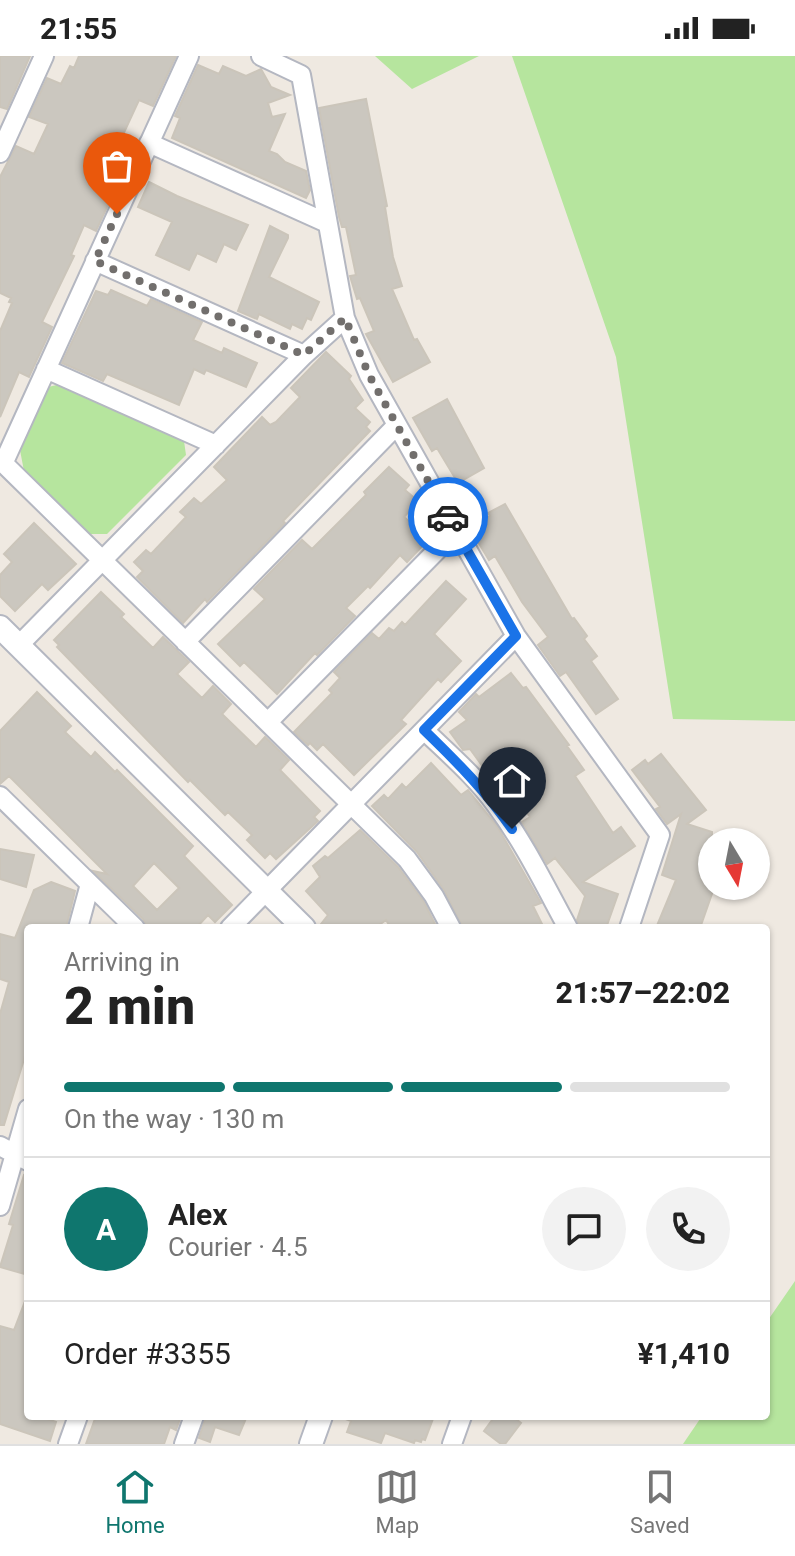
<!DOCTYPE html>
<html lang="en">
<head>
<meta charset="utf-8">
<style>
  :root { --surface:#fff; --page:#f2f2f2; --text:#222; --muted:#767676; --line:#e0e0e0; --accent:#0f766e }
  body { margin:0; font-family:Roboto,sans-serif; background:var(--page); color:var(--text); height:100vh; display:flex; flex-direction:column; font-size:30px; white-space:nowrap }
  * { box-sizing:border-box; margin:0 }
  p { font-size:26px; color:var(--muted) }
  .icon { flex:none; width:44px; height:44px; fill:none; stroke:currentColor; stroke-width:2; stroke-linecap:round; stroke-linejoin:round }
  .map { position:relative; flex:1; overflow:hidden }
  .panel { position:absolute; left:24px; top:868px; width:746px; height:496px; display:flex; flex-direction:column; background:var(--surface); border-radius:8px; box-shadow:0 2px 6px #0004 }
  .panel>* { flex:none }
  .needle { width:52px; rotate:170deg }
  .buttons { position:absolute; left:698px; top:772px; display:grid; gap:16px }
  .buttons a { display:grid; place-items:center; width:72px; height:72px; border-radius:50%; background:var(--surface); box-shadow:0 2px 6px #0004; font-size:40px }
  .pin { position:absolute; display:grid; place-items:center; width:68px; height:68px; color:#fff; margin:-82px -34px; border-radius:50% 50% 50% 0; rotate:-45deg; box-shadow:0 0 8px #0007 }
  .pin .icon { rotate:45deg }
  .courier { position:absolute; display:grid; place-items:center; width:80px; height:80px; margin:-40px; border:6px solid #1a73e8; border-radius:50%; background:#fff; color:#222; box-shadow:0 2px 10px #0007 }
  .summary em { font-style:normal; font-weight:800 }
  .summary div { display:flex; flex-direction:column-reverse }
  .summary { display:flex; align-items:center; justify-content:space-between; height:136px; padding:0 40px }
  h1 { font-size:52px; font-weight:800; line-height:60px }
  .bar { display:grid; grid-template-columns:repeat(4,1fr); gap:12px 8px; align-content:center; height:96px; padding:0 40px }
  .bar i { height:10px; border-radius:6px; background:var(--line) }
  .bar .on { background:var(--accent) }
  .bar p { grid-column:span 4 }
  .line { display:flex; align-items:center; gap:20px; padding:0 40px; border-top:2px solid var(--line) }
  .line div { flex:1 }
  .round { display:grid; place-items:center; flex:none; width:84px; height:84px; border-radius:42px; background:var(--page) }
  .status { display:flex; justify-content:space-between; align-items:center; height:56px; padding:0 40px; background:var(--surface); direction:ltr }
  .status svg { height:22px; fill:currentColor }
  .tab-bar { display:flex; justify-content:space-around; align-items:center; height:112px; border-top:2px solid var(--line); background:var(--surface); font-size:22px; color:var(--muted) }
  .tab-bar a { display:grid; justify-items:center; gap:4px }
  .tab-bar .on { color:var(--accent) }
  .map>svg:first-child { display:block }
</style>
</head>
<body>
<div class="status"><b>21:55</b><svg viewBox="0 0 49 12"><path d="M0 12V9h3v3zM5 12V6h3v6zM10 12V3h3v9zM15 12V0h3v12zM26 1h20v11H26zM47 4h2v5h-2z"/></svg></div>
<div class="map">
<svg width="795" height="1388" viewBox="0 0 795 1388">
  <rect width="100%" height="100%" fill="#efe9e1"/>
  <path fill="#b6e59e" d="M375 0H479L412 33Z
    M512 0H795V665L673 663 616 301Z
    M61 328 184 385 186 399 107 478H90L24 415 19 389 44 332Z
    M795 1225V1388H683L702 1360H766V1267Z"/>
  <path fill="#cbc7bf" stroke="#cbc5ba" stroke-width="2" fill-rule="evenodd" d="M0 0H30L7 53 0 51Z
    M79 0H176L153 50 139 44 121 83 130 87 106 138 112 140 96 175 84 169 71 199 74 200 42 266 52 271 29 321 19 316 0 361V275L12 247 9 246 11 242 0 237V121L16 90 34 98 48 68 29 61 47 22 61 28 70 10 74 12Z
    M198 9 219 18 223 10 246 20 261 13 271 31 290 39 268 47 272 61 285 58 269 95 277 98 285 106 306 115 310 134 306 142 172 82 180 62 175 60Z
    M366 43 387 150 385 151 393 201 402 230 392 233 414 284 417 283 430 306 393 326 366 278 374 275 360 242 357 243 350 220 356 219 346 171H342L339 161 319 52Z
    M149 126 177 140 248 169 236 194 224 188 216 206 197 197 189 214 156 199 172 166 138 151Z
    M270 170 288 179V182L269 221 319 246 311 264 307 262 302 273 292 268 290 273 259 258 257 263 238 255Z
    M111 234 147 250 151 243 202 266 193 284 222 297 224 292 257 307 246 331 206 314 204 318 194 313 179 349 107 318 103 325 62 307 96 235 108 239Z
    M326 296 351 320 349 323 363 344 355 352 370 366 366 371 370 375 283 465 285 467 207 546 205 543 183 567 137 521 143 515 134 506 146 494 151 498 186 461 180 456 194 442 201 448 227 424 214 411 262 361 270 369 276 366 300 341 291 332Z
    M447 343 484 412 458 427 437 392 432 395 413 362Z
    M389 411 409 429 405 434 418 445 404 461 429 483 407 506 400 499 370 532 368 530 346 552 355 560 317 599 315 597 277 638 244 606 240 610 218 588 265 543 254 533 302 484 312 493 366 439 364 436Z
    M505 448 572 563 574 562 587 580 584 583 597 600 591 605 618 643 596 658 566 616 560 620 538 589 548 581 522 546 495 500 489 504 472 476 483 470 481 466 490 460 488 457Z
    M34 467 76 508 48 534 42 528 15 555 0 540V519L12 506 4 498Z
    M446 525 466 543 434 578 461 605 441 626 438 623 401 664 406 668 354 719 323 688 317 694 310 687 308 689 294 676 332 637 329 634 340 622 334 616 372 577 379 583 389 572 394 575 402 566 405 569Z
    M101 536 124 558 121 561 153 592 163 581 189 606 177 618 202 642 213 630 231 648 222 658 256 691 265 681 289 704 280 714 320 755 314 761 318 765 276 803 270 797 265 802 247 784 252 779 228 756 225 759 190 724 188 726 57 591 59 589 54 584Z
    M511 617 523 632 526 631 569 689 567 690 584 714 575 720 613 777 621 771 635 790 583 826 618 838 606 872H580L577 864 585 840 555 802 547 808 522 766 530 761 509 732 502 737 470 693 463 694 450 676 467 664 459 656 476 638 479 641Z
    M37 636 71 670 65 676 91 701 95 696 115 716 117 714 193 790 184 800 232 849 215 866 208 859 196 872H147L143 863 93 815 107 818 9 720 0 728V675ZM154 807 179 832 157 854 133 830Z
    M661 698 706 754 687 768 712 776V831L714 832 700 872H656L676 824 662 819 681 758 667 768 656 753 660 751 632 714 645 704 648 708Z
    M431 707 461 739 468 734 497 770 541 847 533 850 544 872H463L444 834 417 796 372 750 384 739 388 743 402 728 406 732Z
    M360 774 398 811 424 846 437 872H391L386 864 375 872H318L328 859 306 835 320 821 313 810 325 800 328 802Z
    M0 793 34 799 26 831 0 823Z
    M51 826 75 835 66 872H28V990L4 1069H0V958L9 926 0 923V878L15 882 34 834Z
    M24 1119 28 1120V1219L0 1211 13 1169 9 1168Z
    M27 1240 28 1360H49L47 1363 56 1366 50 1385 0 1368V1270L14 1274Z
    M96 1360H181L176 1374 170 1371 164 1388H86Z
    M206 1360H247L239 1379 215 1371 210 1386 199 1382Z
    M343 1360H434L425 1384 422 1383 421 1386 415 1384 414 1387 385 1377 381 1387 347 1376 351 1365 343 1362Z
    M495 1360H512L521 1367 505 1388H501L484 1375Z"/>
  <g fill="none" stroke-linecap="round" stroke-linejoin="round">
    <defs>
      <path id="minor" d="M261 0 301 19 345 262 369 319 516 580 660 779 629 872
        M149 87 327 167
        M0 97 44 0
        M95 205 304 299
        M46 313 216 389
        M0 404 407 803 434 840 451 872
        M3 408 189 0
        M185 586 397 369
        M19 589 304 299 345 262
        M268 666 456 475
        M424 674C449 698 476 721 496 749 525 788 545 830 568 872
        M0 740 135 872
        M78 872 90 828
        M230 872 516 580
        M0 1090 28 1105
        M0 1150 28 1053
        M68 1388 78 1360
        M184 1388 194 1360
        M452 1388 462 1360"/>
      <path id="tertiary" d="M0 571 304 872
        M311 1388 321 1360"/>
    </defs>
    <use href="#minor" stroke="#b4b7c1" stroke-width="22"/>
    <use href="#tertiary" stroke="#b4b7c1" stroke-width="26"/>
    <use href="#minor" stroke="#fff" stroke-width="18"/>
    <use href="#tertiary" stroke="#fff" stroke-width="22"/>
  </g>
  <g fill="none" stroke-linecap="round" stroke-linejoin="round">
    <path stroke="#726f6d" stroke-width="8" stroke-dasharray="0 14.4" d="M117 158 95 205 304 299 345 262 369 319 448 461"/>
    <path stroke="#1a73e8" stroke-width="10" d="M448 461 516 580 424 674C456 705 487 736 512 773"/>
  </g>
</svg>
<div class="buttons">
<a><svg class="needle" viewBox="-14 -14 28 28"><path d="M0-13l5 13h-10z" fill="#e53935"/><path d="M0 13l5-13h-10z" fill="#767676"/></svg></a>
</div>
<div class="pin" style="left:117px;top:158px;background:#ea580c"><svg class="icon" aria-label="bag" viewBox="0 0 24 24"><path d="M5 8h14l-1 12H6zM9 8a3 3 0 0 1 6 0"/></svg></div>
<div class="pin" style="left:512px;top:773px;background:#1f2937"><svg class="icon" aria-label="home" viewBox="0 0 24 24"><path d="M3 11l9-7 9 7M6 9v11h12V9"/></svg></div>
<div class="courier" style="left:448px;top:461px"><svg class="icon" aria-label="car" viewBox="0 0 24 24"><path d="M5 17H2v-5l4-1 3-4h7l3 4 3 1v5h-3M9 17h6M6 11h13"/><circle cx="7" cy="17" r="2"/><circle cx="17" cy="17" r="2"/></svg></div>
<section class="panel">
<div class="summary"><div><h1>2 min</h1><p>Arriving in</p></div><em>21:57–22:02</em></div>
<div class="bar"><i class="on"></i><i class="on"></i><i class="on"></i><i></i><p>On the way · 130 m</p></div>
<div class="line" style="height:144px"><b class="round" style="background:var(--accent);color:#fff">A</b><div><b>Alex</b><p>Courier · 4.5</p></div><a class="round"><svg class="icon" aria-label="chat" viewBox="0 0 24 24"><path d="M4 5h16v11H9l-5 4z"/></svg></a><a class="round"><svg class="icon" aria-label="phone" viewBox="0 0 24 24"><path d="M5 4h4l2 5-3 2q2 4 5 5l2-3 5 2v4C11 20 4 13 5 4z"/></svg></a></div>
<div class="line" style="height:104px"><div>Order #3355</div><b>¥1,410</b></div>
</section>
</div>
<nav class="tab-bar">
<a class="on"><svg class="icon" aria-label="home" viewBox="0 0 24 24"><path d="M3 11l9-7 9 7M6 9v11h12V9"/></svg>Home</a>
<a><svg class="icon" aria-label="map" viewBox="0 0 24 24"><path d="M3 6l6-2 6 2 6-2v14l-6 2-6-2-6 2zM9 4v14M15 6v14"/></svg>Map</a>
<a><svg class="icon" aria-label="saved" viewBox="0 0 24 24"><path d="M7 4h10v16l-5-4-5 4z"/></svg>Saved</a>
</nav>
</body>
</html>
